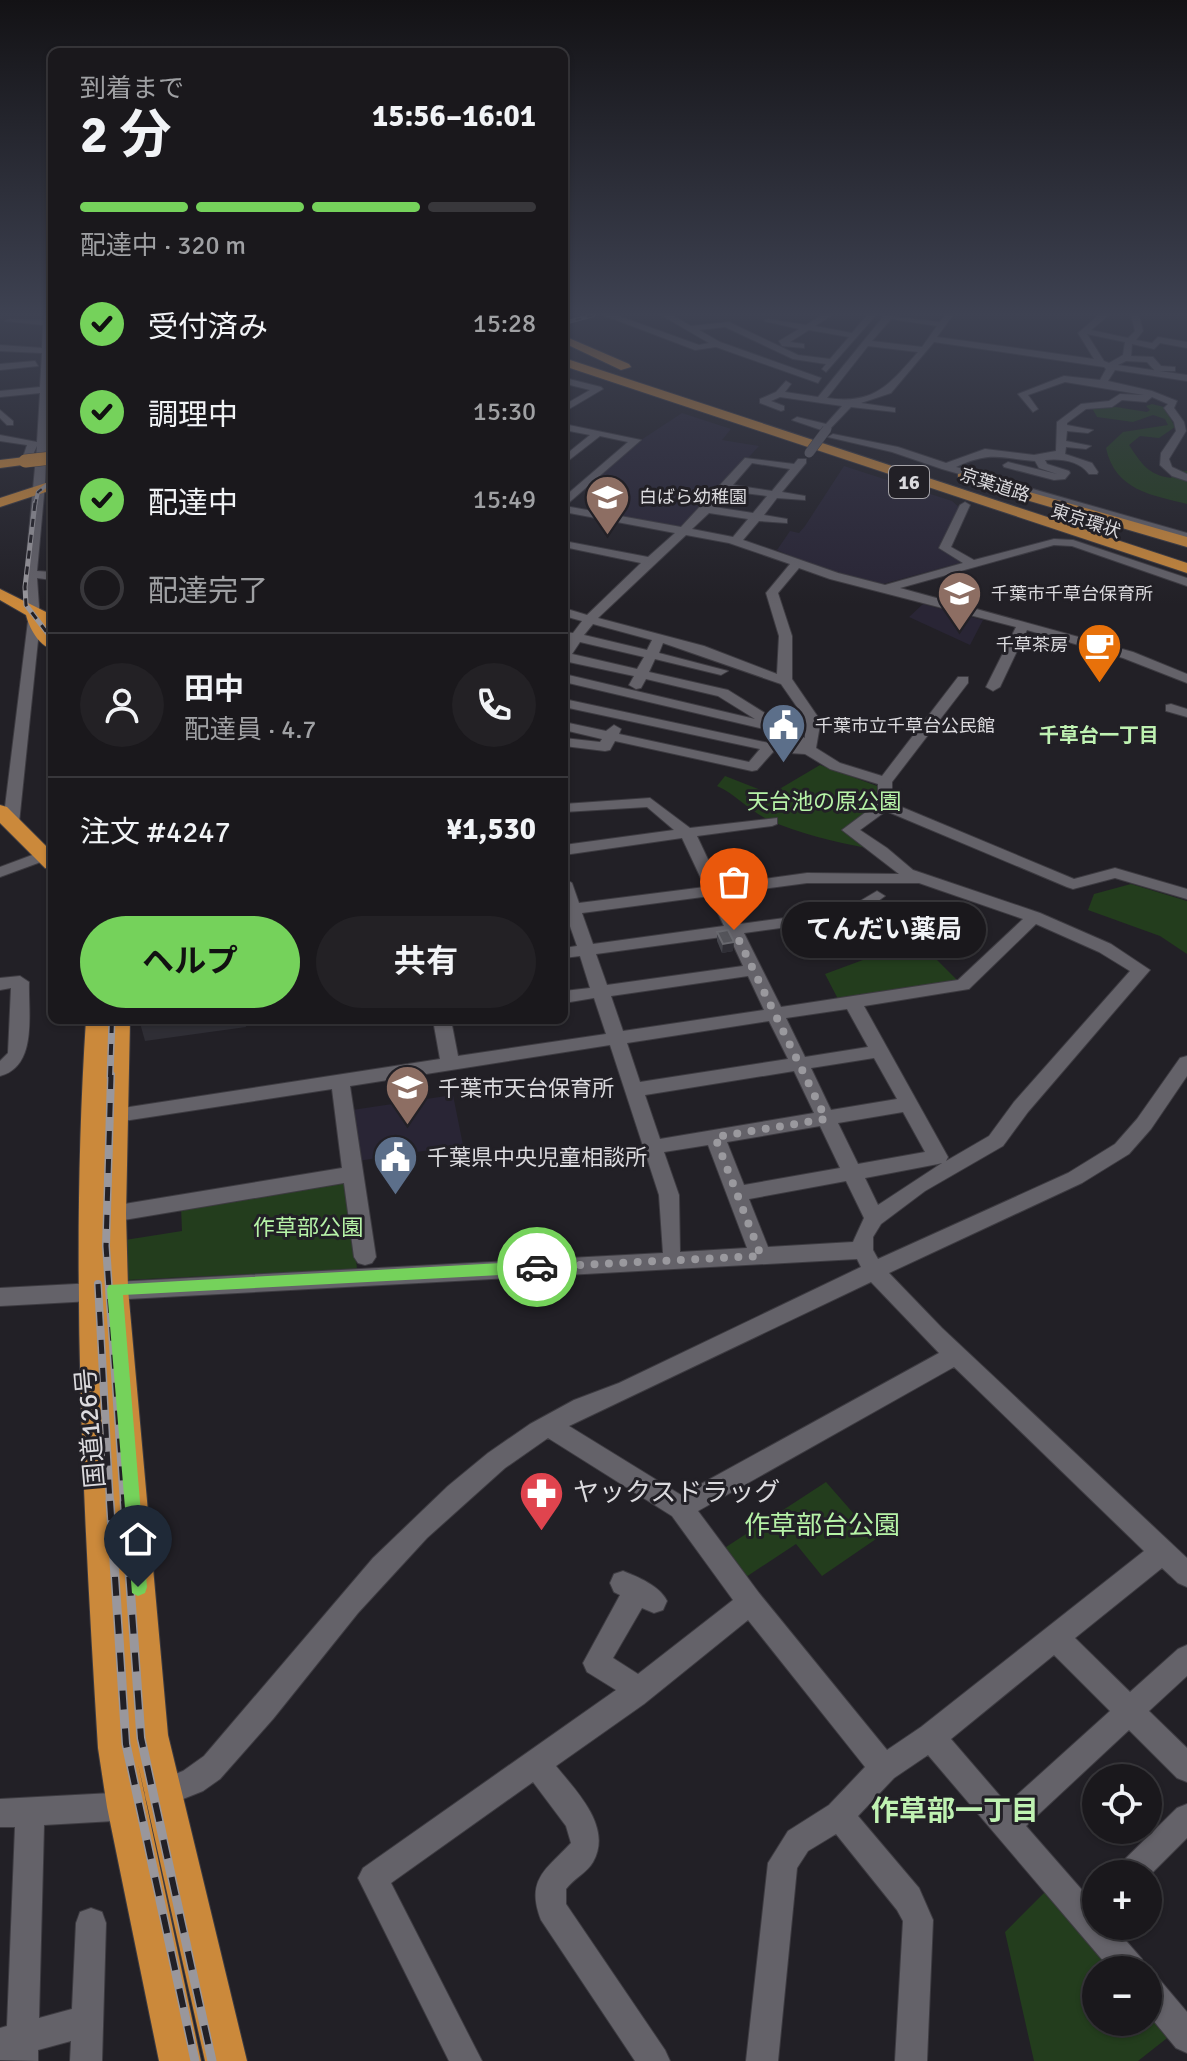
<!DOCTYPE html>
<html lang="ja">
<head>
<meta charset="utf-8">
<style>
  :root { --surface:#1a181c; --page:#232125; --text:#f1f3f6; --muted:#9fa0a3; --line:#38373b; --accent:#75d25b }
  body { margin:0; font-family:Signika,"Noto Sans JP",sans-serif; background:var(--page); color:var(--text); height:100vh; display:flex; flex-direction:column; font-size:30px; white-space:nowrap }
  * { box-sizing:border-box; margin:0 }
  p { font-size:26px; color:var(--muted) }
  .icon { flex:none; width:44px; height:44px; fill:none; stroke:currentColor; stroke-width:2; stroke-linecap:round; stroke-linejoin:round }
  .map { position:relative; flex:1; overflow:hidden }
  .sheet { position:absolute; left:48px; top:48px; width:520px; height:976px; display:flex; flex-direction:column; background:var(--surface); border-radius:12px; box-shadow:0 2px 6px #0004,0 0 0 2px var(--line) }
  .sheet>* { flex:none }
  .controls { position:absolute; left:1082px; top:1764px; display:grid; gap:16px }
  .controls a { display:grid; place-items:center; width:80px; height:80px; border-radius:50%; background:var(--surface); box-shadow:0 2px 6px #0004,0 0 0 2px var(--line); font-size:40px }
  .pin { position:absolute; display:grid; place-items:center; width:68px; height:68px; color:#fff; margin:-82px -34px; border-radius:50% 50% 50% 0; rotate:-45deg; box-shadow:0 0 8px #0007 }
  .pin .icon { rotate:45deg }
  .courier { position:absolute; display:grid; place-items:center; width:80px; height:80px; margin:-40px; border:6px solid #75d25b; border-radius:50%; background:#fff; color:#222; box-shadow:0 2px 10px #0007 }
  .bubble { position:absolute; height:56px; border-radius:28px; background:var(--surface); box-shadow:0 2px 6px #0004,0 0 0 2px var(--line); font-size:26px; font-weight:700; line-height:56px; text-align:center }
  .headline em { font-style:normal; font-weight:700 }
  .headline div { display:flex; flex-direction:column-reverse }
  .headline { display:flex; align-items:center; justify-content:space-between; height:136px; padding:0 32px }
  h1 { font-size:52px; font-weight:700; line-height:60px }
  .bar { display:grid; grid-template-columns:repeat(4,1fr); gap:12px 8px; align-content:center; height:96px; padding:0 32px }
  .bar i { height:10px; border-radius:6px; background:var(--line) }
  .bar .active { background:var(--accent) }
  .bar p { grid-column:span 4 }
  .line { display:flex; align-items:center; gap:20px; padding:0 32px; border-top:2px solid var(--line) }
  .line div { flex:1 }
  .round { display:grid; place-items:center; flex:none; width:84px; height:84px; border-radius:42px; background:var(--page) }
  ol { padding:0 32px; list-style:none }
  li { display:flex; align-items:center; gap:24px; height:88px }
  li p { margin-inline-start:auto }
  li .icon { padding:8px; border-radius:50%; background:var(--accent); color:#111; stroke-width:4 }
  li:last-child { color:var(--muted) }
  li i { width:44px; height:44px; border:4px solid var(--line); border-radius:50% }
  .action { display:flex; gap:16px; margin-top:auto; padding:16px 32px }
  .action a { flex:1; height:92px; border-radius:48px; background:var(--accent); color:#111; font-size:32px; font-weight:700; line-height:92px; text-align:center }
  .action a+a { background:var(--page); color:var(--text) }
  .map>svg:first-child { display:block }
</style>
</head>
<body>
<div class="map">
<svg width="1187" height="2061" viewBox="0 0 1187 2061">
  <rect width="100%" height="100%" fill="#222026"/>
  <path fill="#292535" d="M682 413 731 429 722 440 759 446 685 527 590 511 602 500 590 498 596 491 583 489 641 440Z
    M844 466 952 501 960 508 942 549 963 562 883 584 816 567 777 550 790 531 799 533 805 526Z
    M923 604 983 620 970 645 909 617Z
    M453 1095 463 1145 358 1161 352 1110Z"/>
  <path fill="#233d1d" d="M1152 404 1164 407 1175 427 1159 438 1140 436 1129 445C1141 463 1148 475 1171 478L1175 470 1187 471V504C1151 495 1115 490 1106 448L1123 432 1168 425 1165 419 1153 415 1133 422 1097 417 1092 408 1116 407 1147 412 1150 410 1146 406Z
    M820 765 877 786 880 801 844 829 866 848C836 842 797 833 769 820 749 811 737 795 717 786L725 776 771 794Z
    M1131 884 1187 901V954L1160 936 1088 910 1094 894Z
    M917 940 958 981 838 999 825 974Z
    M348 1182 357 1269 125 1280V1240L182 1231 181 1207Z
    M826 1482 876 1539 822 1576 796 1544 746 1577 723 1549Z
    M1046 1891 1114 1970H1096V2022H1148V2009L1171 2035 1138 2061H1034L1005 1932Z"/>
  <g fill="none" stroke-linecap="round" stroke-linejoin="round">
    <defs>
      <path id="minor" d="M44 315H52L49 386H52V392H49L45 484 37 571 52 572V580L37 578 40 621 19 823 11 828 3 823 28 621 25 574 37 446 29 463H21L27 445 0 441V435L37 442 40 393 0 397V391L40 387 42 353 0 351V345L42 348 43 325 5 321 9 319 44 320Z
        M603 315H616L699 345 709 343 661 315H672L691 326 729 322 798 355 830 359 849 337 809 330 790 342 804 344V348L782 346 779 341 799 329 764 321 768 319 806 325 822 315H832L815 326 852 333 867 315H876L826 372 822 369 826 364 793 359 725 327 699 330 720 342 821 378 818 383 716 347 695 350Z
        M880 315 940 322 945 315H953L937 337 1094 359 1078 333 1099 315H1109L1091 330 1128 338 1135 331 1131 315H1139L1143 331 1136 340 1152 343 1158 337 1187 342V348L1160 343 1154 349 1132 344 1131 356 1153 357 1161 366 1175 367V371H1155L1147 362 1126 361 1118 365 1187 375V381L1115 370 1108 381 1152 391 1177 401 1174 408 1184 422 1186 431 1169 459 1172 467 1187 474V481L1172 476 1160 465 1161 453 1176 431 1174 422 1164 408 1168 404 1152 397 1146 402 1122 400 1112 407 1086 409 1067 423V425L1093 430 1088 433 1067 431 1066 441 1091 446 1086 449 1066 447 1065 454 1092 463 1098 472 1097 474H1089C1080 461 1060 458 1045 460L1047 464 1069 471 1070 473 1065 479 1054 480 1004 467 1003 465 1008 462 1057 474 1039 468 1035 461C999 458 991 451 956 467L1187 533V540L942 469 892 452 828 437 833 434 898 447 946 463 985 449 1034 455 1056 451 1057 422 1081 404 1109 401 1120 394 1144 395 1065 382 1028 395 1038 409 1033 412 1018 394 1064 376 1100 380 1106 369 1104 367 934 342 891 393 861 403 895 408V412L851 407 827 432 792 420 797 417 826 424 842 406 780 397 771 401 784 406V410L781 411 760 403V399L776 392 786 381 791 384 785 392 818 397 883 317ZM891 319 937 326 922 347 872 341ZM1087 334 1125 342 1123 355 1109 363 1104 361ZM868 346 918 352C889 385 874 405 827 398Z
        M35 361 38 366 0 370V364Z
        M569 379 601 387 603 389 564 412V405L590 390 570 385 564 388V381Z
        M0 410 13 421V425H7L0 418Z
        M564 424 641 440 565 506 681 527 745 458 794 464 798 459H806V463L782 492 805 496V500L777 498 764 515 787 519V523L759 521 743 540 838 573 885 585 963 563 939 548 960 505 965 502 970 505 951 547 974 560 1054 539 1073 540 1187 578V586L1072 546 1054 545 900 588 1133 652 1187 674V683L1123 658 1027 630 1000 687 993 691 986 687 1016 627 830 579 799 568 778 593 792 636V679L818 717 820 725 816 748 840 763 882 776 958 677H968V683L892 782V803L1074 879 1115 868 1187 889V899L1115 878 1073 889 1067 887 886 811 860 830 887 848 913 870 1040 913 1111 944 1150 970 1028 1112 1003 1146 925 1191 881 1224 873 1237V1250L878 1259 1068 1173 1115 1144 1137 1119 1180 1058 1187 1056V1076L1151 1129 1129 1154 1082 1183 889 1273 942 1328 1187 1558V1587L1178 1583 1162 1568 1075 1638 1130 1692 1178 1649 1187 1645V1676L1149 1711 1187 1748V1782L1177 1778 1129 1730 1026 1826 1096 1906V1926H1113L1142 1959 1146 1970H1111L928 1755 894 1778 858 1816 919 1888 933 1920 927 2061H895L903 1921 897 1910 836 1834 808 1851 797 1868 778 2061H746L768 1863 788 1831 829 1805 865 1767 748 1620 644 1704 556 1766C576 1791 613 1827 593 1862 587 1873 574 1878 566 1889V1904L665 2050 670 2061H635L541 1920C525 1879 547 1869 571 1843L566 1826 533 1782 391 1883 482 2061H449L363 1888 358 1878 363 1868 616 1690 587 1672 583 1663 620 1595 614 1592 610 1583 614 1574 623 1571C638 1577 660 1586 667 1601L663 1610 654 1613 642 1608 613 1658 638 1674 733 1600 672 1516 548 1438 505 1468 427 1538 358 1613 273 1719 220 1779 203 1791 158 1809 148 1805 144 1795 148 1785 183 1771 204 1756 373 1558 448 1486 488 1453 530 1424 574 1400 619 1383 861 1267 857 1259 0 1306V1288L663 1253 659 1195 610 1045 350 1086 376 1257 372 1263 365 1265 358 1263 354 1257 344 1183 112 1222 105 1220 102 1214 105 1208 112 1206 342 1168 332 1089 104 1124 97 1122 94 1117 97 1112 440 1059 433 1020H451L458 1056 606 1034 594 998 564 1003V991L590 988 580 956 564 958V948L577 946 566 915H564V878L572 883 579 903 705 887 682 838 564 855V845L674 830 647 807 564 812V804L650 798 690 828 777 818V824L772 826 697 836 720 885 807 873 899 874 842 830 878 803V784L830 769 805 754 773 752 757 770 752 771 615 741 610 750 605 751 564 746V738L600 742 602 739 564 730V722L606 731 614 725 621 729 619 734 749 762 760 749 564 707V699L769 743 796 745 769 728 764 729 564 682V674L755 719 718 696 646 679 641 688 636 689 629 685 634 676 564 661V646L568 639 564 638V632L573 633 582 621 564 616V608L587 615 641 563 564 547V541L648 557 675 533 564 512V497L628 442 600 436 564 464V456L590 435 564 430ZM752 463 790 469 772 491 733 485ZM728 491 767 496 753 513 714 507ZM709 513 748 519 733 537 692 529ZM686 535 729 543 790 564 766 593 779 636 777 674 704 646 598 618ZM593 624 652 640 647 650 584 635ZM580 642 644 657 637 669 572 654ZM663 643 781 684 804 717 805 738 728 690 649 672 655 659 721 675 728 671 659 653ZM807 883H919L1023 919 958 980 781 1007 744 933 855 918 885 896 877 891 845 910 740 924 725 894ZM710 896 724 926 593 944 582 913ZM1036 924 1099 952 1130 971 1014 1102 989 1136 946 1161 948 1157 864 1006 969 989ZM729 936 743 966 607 985 596 954ZM748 976 764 1010 623 1031 611 996ZM847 1009 868 1047 805 1057 786 1018ZM769 1021 788 1059 640 1082 627 1043ZM874 1058 897 1099 831 1110 811 1068ZM794 1071 814 1113 660 1139 645 1095ZM903 1112 925 1152 858 1164 838 1123ZM820 1126 840 1168 744 1185 727 1142ZM708 1145 747 1248 680 1252 679 1195 664 1152ZM942 1163 878 1205 865 1178 938 1164ZM846 1181 864 1218 853 1242 768 1247 749 1199ZM871 1282 939 1353 681 1495 569 1426ZM954 1367 1144 1551 921 1727 887 1750 759 1593 698 1511ZM1054 1655 1110 1711 1007 1804 951 1739Z
        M1171 704 1187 709V717L1166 711V705Z
        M43 851 51 856 49 859 0 877V867Z
        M20 976 29 982C28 1013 38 1066 0 1076V1061L8 1053 11 988 0 990V978Z
        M131 1792 141 1796 145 1806 141 1816 131 1820 44 1825 39 2018 72 2009 76 1923 80 1912 91 1908 102 1912 106 1923 102 2061H70L71 2041 38 2050V2061L0 2060V2028L7 2026 15 1827H0V1799Z
        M1187 1804V1838L1148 1877V1874H1115L1120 1864 1177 1808Z
        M1148 1974 1159 1979 1187 2012V2053L1176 2048 1148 2014Z"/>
      <path id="highway" d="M564 336 629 364 631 367 621 370 564 343Z
        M564 358 1187 563V573L564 366Z
        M25 457 32 461 30 464 0 468V460Z
        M963 473 1187 537V547L958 480V474Z
        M52 481V490L0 507V498Z
        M0 589 52 615V627L46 625 52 633V649C38 645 29 627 26 615L0 600Z
        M0 805 7 807 52 852V870L45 868 0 823Z
        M86 1020H130L126 1214 128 1289 168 1735 247 2061H205L138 1764 201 2061H159L107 1807 98 1748C83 1505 70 1263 86 1020Z"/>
    </defs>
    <use href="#minor" stroke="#3d3b41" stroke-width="2"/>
    <use href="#highway" stroke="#3d3b41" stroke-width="2"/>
    <use href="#minor" fill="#646269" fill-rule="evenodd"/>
    <use href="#highway" fill="#cb893b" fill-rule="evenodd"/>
    <defs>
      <path id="rail-far4" d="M564 323 594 315
        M35 505 38 492 52 481"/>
      <path id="rail-far3" d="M35 503 25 587 26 605 52 639"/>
      <path id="rail-far2" d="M110 1077 112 1020"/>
      <path id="rail-far1" d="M111 1075 106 1246 124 1503
        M98 1284 110 1503"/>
      <path id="rail" d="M110 1501 126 1744 195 2061
        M124 1501 141 1738 212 2061"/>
    </defs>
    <use href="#rail-far4" stroke="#99979c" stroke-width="4"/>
    <use href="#rail-far3" stroke="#99979c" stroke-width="5"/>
    <use href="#rail-far2" stroke="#99979c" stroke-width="7"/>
    <use href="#rail-far1" stroke="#99979c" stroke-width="8"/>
    <use href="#rail" stroke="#99979c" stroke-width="9"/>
    <use href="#rail-far4" stroke="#222026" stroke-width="2" stroke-dasharray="6" stroke-linecap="butt"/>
    <use href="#rail-far3" stroke="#222026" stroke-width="3" stroke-dasharray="8" stroke-linecap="butt"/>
    <use href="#rail-far2" stroke="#222026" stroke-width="4" stroke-dasharray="11" stroke-linecap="butt"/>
    <use href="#rail-far1" stroke="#222026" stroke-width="5" stroke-dasharray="14" stroke-linecap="butt"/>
    <use href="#rail" stroke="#222026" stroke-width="6" stroke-dasharray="19" stroke-linecap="butt"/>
    <defs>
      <path id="minor-bridge" d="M809 453 827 429"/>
      <path id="highway-bridge" d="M25 461 52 458"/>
    </defs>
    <use href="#minor-bridge" stroke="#3d3b41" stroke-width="10" stroke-linecap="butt"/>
    <use href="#highway-bridge" stroke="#3d3b41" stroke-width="14" stroke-linecap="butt"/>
    <use href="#minor-bridge" stroke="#646269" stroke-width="9"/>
    <use href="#highway-bridge" stroke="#cb893b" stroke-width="13"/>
  </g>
  <path fill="#43434a" d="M717 932 733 951 722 953 717 941Z"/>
  <path fill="#2f2e35" d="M734 942 733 951 722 953 723 944Z
    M165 1020H245L246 1027 145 1041 140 1023Z"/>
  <path fill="#54545a" stroke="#69696f" stroke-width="2" d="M728 930 734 942 723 944 717 932Z
    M140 1020H165L140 1023Z"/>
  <linearGradient id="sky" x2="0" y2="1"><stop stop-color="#131215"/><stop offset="0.52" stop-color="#3e4252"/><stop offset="1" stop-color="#3e4252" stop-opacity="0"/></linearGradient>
  <rect width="1187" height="604" fill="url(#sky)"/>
  <path fill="#75d25b" d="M537 1261 544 1267 537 1273 123 1295 147 1587 145 1593 138 1596 132 1593 107 1289 109 1285Z"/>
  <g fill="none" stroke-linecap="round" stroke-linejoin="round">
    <path stroke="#9a999e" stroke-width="8" stroke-dasharray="0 14.4" d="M537 1267 761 1256 715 1137 826 1119 734 930"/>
  </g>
  <defs>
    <symbol id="school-pin" viewBox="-11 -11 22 30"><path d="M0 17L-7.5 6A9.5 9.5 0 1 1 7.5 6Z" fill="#8d6e63" stroke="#222026"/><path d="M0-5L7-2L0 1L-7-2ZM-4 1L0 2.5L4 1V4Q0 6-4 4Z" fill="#fff"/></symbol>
    <symbol id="cafe-pin" viewBox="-11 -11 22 30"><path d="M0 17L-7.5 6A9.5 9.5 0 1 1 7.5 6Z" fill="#e8710a" stroke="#222026"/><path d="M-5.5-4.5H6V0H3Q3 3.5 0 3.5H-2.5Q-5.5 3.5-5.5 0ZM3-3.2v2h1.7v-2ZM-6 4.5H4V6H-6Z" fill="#fff"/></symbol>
    <symbol id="civic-pin" viewBox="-11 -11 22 30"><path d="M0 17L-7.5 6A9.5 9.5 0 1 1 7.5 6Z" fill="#5c6f8a" stroke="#222026"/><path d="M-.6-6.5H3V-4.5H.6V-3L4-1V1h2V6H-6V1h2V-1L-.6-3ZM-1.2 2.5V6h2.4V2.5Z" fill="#fff"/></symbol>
    <symbol id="pharmacy-pin" viewBox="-11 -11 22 30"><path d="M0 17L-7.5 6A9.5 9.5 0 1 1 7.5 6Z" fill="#e0444e" stroke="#222026"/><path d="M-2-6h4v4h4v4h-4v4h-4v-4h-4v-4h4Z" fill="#fff"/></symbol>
  </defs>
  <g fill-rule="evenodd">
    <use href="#school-pin" x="582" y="472" width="51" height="69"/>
    <use href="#school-pin" x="934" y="568" width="51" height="69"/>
    <use href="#cafe-pin" x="1074" y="620" width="51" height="69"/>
    <use href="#civic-pin" x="758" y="700" width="51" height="69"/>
    <use href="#school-pin" x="382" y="1062" width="51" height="69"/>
    <use href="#civic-pin" x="370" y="1132" width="51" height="69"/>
    <use href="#pharmacy-pin" x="516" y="1468" width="51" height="69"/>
  </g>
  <g text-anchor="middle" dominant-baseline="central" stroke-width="6" stroke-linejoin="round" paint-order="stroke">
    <g font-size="18" fill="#dbdade" stroke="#222026">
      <text transform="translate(995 485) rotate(18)">京葉道路</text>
      <text transform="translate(1086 521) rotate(18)">東京環状</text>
    </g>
    <g font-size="18" fill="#dbdade" stroke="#222026" text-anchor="start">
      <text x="639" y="497">白ばら幼稚園</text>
      <text x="991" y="594">千葉市千草台保育所</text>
      <text x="1068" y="645" text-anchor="end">千草茶房</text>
      <text x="815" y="726">千葉市立千草台公民館</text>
    </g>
    <rect fill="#222026" stroke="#a4a2a7" stroke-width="2" x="889" y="466" width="40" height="32" rx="6"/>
    <g font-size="20" font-weight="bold" fill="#dbdade">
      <text x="909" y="482">16</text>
    </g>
    <g font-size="20" font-weight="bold" fill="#bff2b2" stroke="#222026">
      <text x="1099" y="735">千草台一丁目</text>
    </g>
    <g font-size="22" fill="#b6f3a7" stroke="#222026">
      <text x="824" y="801">天台池の原公園</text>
      <text x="308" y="1227">作草部公園</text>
    </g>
    <g font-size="22" fill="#dbdade" stroke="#222026" text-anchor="start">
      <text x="438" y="1088">千葉市天台保育所</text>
      <text x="427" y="1157">千葉県中央児童相談所</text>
    </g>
    <g font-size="26" fill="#dbdade" stroke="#222026">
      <text transform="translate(91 1428) rotate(-95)">国道126号</text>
    </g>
    <g font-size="26" fill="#dbdade" stroke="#222026" text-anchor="start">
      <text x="573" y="1493">ヤックスドラッグ</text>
    </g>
    <g font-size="26" fill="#b6f3a7" stroke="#222026">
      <text x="822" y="1526">作草部台公園</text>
    </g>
    <g font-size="28" font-weight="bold" fill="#bff2b2" stroke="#222026">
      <text x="955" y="1811">作草部一丁目</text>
    </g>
  </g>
</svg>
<div class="controls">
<a><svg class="icon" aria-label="locate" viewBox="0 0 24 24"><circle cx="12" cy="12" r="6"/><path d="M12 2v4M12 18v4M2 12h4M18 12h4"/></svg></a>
<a>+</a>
<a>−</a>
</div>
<div class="pin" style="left:734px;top:930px;background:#ea580c"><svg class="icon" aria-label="bag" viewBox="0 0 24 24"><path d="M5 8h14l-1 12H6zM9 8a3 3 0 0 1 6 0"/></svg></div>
<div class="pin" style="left:138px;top:1587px;background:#1f2937"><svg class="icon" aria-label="home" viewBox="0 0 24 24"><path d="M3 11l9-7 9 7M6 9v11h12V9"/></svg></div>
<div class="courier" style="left:537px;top:1267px"><svg class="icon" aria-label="car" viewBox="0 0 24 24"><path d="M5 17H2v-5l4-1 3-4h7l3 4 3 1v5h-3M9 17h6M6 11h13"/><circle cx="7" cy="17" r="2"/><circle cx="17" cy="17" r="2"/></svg></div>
<div class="bubble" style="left:782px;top:902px;width:204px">てんだい薬局</div>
<section class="sheet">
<div class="headline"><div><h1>2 分</h1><p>到着まで</p></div><em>15:56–16:01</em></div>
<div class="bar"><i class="active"></i><i class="active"></i><i class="active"></i><i></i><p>配達中 · 320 m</p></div>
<ol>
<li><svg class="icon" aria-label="check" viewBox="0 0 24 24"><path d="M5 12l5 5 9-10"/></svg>受付済み<p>15:28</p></li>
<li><svg class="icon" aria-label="check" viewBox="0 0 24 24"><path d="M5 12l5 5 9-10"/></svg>調理中<p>15:30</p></li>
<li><svg class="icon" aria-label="check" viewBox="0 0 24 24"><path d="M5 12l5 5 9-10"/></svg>配達中<p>15:49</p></li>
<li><i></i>配達完了</li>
</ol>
<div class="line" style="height:144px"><a class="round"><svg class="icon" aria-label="person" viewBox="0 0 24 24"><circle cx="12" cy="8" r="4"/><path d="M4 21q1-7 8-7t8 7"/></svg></a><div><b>田中</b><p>配達員 · 4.7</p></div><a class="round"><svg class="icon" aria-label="phone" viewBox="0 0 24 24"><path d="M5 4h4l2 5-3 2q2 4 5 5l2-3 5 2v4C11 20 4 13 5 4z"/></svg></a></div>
<div class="line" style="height:104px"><div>注文 #4247</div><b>¥1,530</b></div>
<div class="action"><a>ヘルプ</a><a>共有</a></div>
</section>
</div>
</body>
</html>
